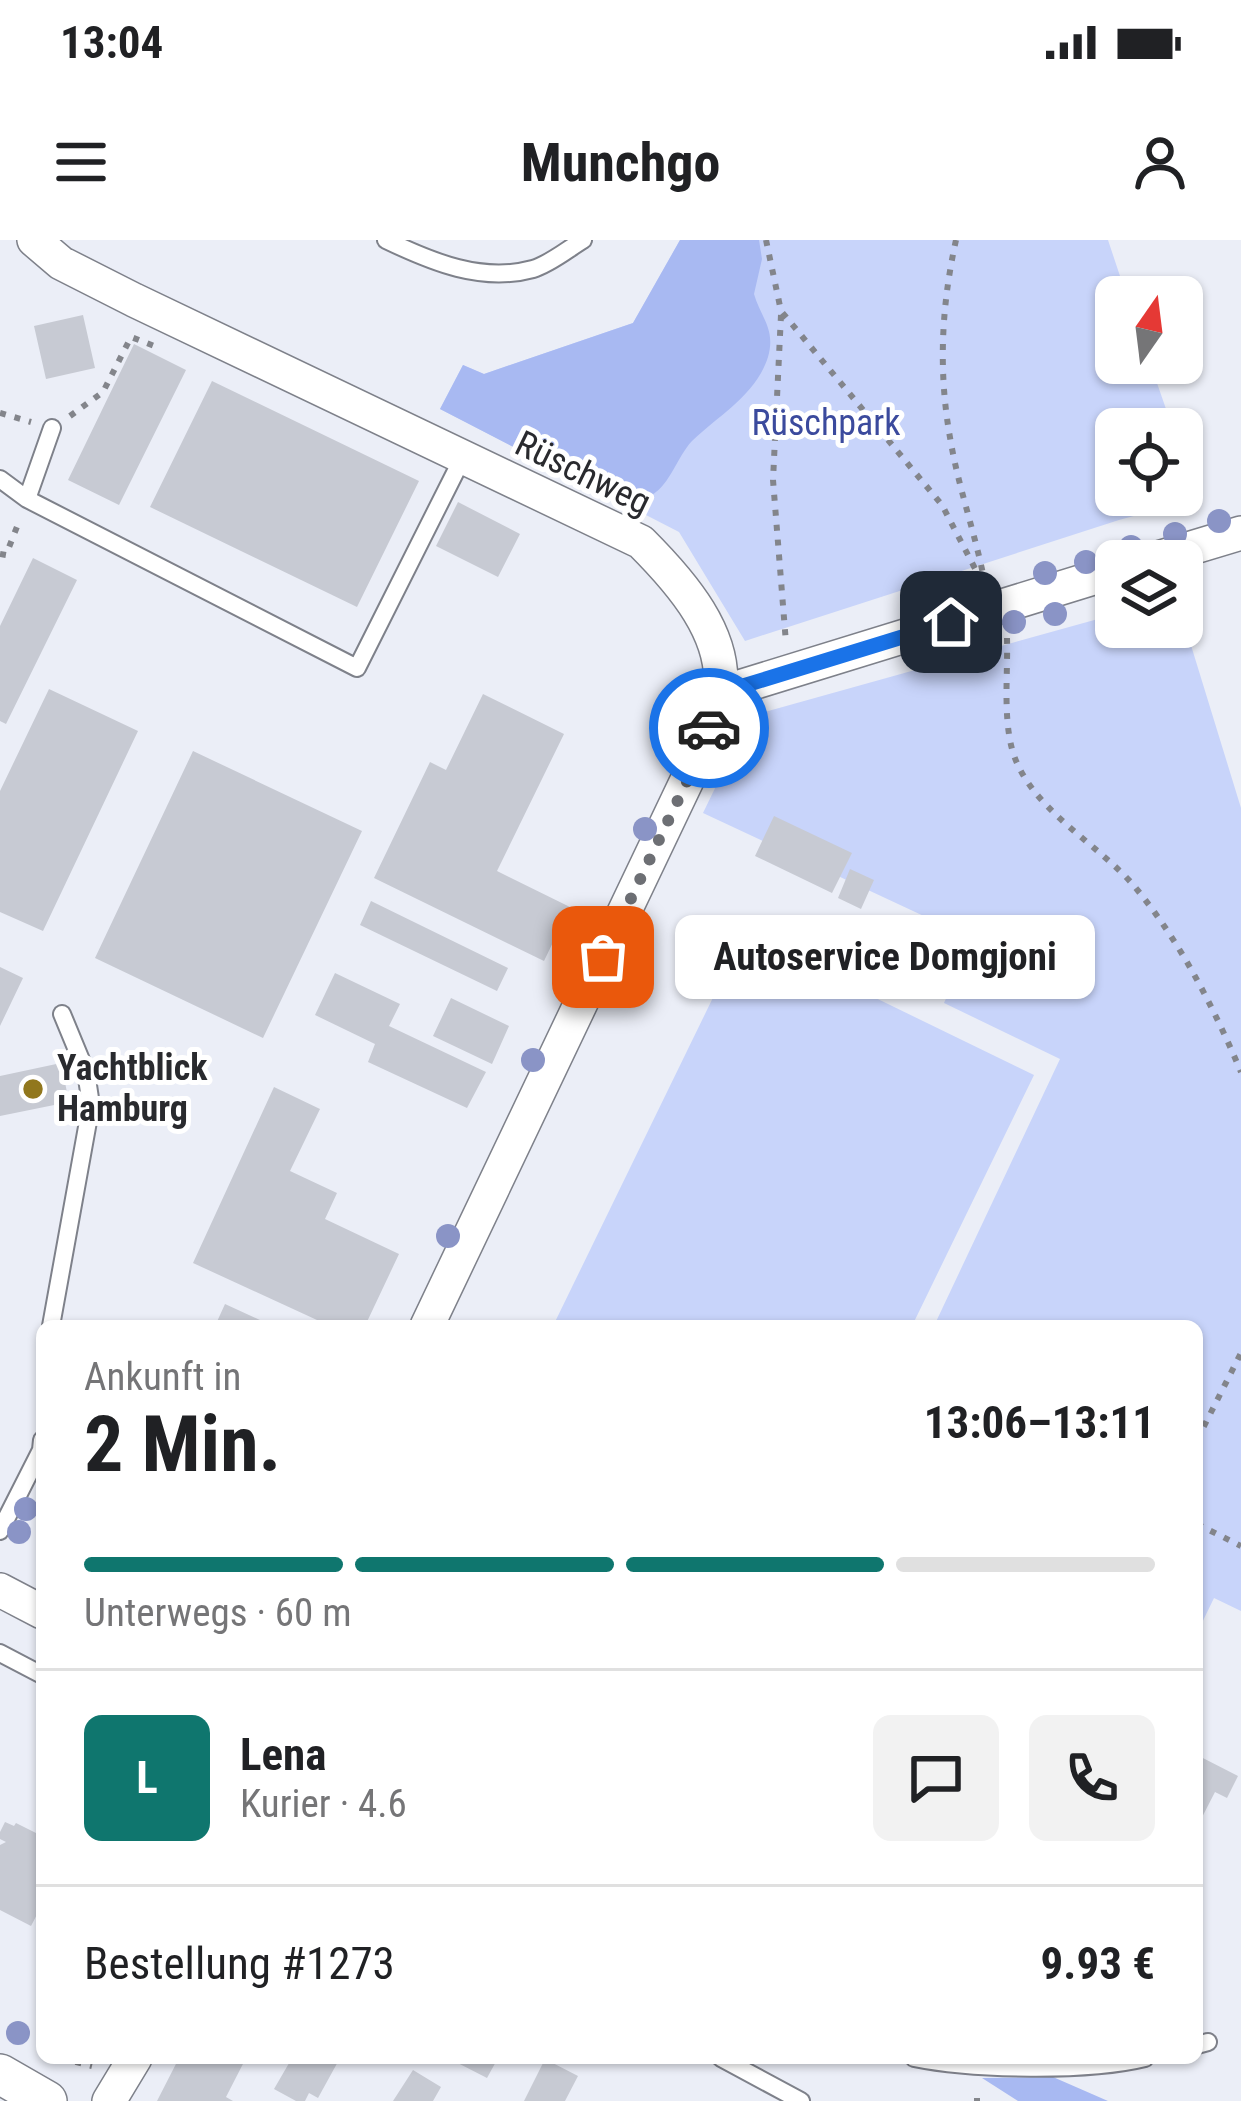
<!DOCTYPE html>
<html lang="de">
<head>
<meta charset="utf-8">
<style>
  :root { --surface:#fff; --page:#f2f2f2; --text:#202124; --muted:#757577; --line:#e0e0e0; --accent:#0f766e }
  body { margin:0; font-family:"Roboto Condensed",sans-serif; background:var(--page); color:var(--text); height:100vh; display:flex; flex-direction:column; font-size:45px; white-space:nowrap }
  * { box-sizing:border-box; margin:0 }
  p { font-size:39px; color:var(--muted) }
  .icon { flex:none; width:66px; height:66px; fill:none; stroke:currentColor; stroke-width:2; stroke-linecap:round; stroke-linejoin:round }
  .map { position:relative; flex:1; overflow:hidden }
  .panel { position:absolute; left:36px; top:1080px; width:1167px; height:744px; display:flex; flex-direction:column; background:var(--surface); border-radius:18px; box-shadow:0 3px 9px #0004 }
  .panel>* { flex:none }
  .needle { width:78px; rotate:14deg }
  .controls { position:absolute; left:1095px; top:36px; display:grid; gap:24px }
  .controls a { display:grid; place-items:center; width:108px; height:108px; border-radius:18px; background:var(--surface); box-shadow:0 3px 9px #0004; font-size:60px }
  .pin { position:absolute; display:grid; place-items:center; width:102px; height:102px; color:#fff; margin:-51px; border-radius:24px; box-shadow:0 6px 18px #0006 }
  .courier { position:absolute; display:grid; place-items:center; width:120px; height:120px; margin:-60px; border:9px solid #1a73e8; border-radius:50%; background:#fff; color:#222; box-shadow:0 3px 15px #0007 }
  .bubble { position:absolute; height:84px; border-radius:18px; background:var(--surface); box-shadow:0 3px 9px #0004; font-size:39px; font-weight:700; line-height:84px; text-align:center }
  .overview em { font-style:normal; font-weight:700 }
  .overview div { display:flex; flex-direction:column-reverse }
  .overview { display:flex; align-items:center; justify-content:space-between; height:204px; padding:0 48px }
  h1 { font-size:78px; font-weight:700; line-height:90px }
  .bar { display:grid; grid-template-columns:repeat(4,1fr); gap:18px 12px; align-content:center; height:144px; padding:0 48px }
  .bar i { height:15px; border-radius:9px; background:var(--line) }
  .bar .current { background:var(--accent) }
  .bar p { grid-column:span 4 }
  .line { display:flex; align-items:center; gap:30px; padding:0 48px; border-top:3px solid var(--line) }
  .line div { flex:1 }
  .round { display:grid; place-items:center; flex:none; width:126px; height:126px; border-radius:18px; background:var(--page) }
  .status { display:flex; justify-content:space-between; align-items:center; height:84px; padding:0 60px; background:var(--surface); direction:ltr }
  .status svg { height:33px; fill:currentColor }
  header { display:flex; justify-content:space-between; align-items:center; height:156px; padding:0 48px; background:var(--surface); font-size:54px; font-weight:700 }
  .map>svg:first-child { display:block }
</style>
</head>
<body>
<div class="status"><b>13:04</b><svg viewBox="0 0 49 12"><path d="M0 12V9h3v3zM5 12V6h3v6zM10 12V3h3v9zM15 12V0h3v12zM26 1h20v11H26zM47 4h2v5h-2z"/></svg></div>
<header><svg class="icon" aria-label="menu" viewBox="0 0 24 24"><path d="M4 6h16M4 12h16M4 18h16"/></svg>Munchgo<svg class="icon" aria-label="person" viewBox="0 0 24 24"><circle cx="12" cy="8" r="4"/><path d="M4 21q1-7 8-7t8 7"/></svg></header>
<div class="map">
<svg width="1241" height="1861" viewBox="0 0 1241 1861">
  <rect width="100%" height="100%" fill="#ebeef7"/>
  <path fill="#c8d4fa" d="M680 0H1108L1127 57H1116V123H1150L1173 189H1116V255H1182V215L1193 260 1119 280 745 401 679 292 440 169 463 125 484 134 633 83Z
    M1116 374V387H1182V376L1241 568V1371L1214 1358 1197 1393V1086H934L1060 819 944 763 973 699 703 573 750 476Z
    M744 694 1034 835 912 1086H553Z"/>
  <path fill="#a8b9f2" d="M680 0H759L762 19 754 54C761 78 776 89 768 117 756 155 719 175 692 201 677 217 671 243 652 255 645 260 633 262 625 265L440 169 463 125 484 134 633 83Z
    M1053 1837 1108 1861H1018L982 1838Z"/>
  <path fill="#c7cad3" d="M83 75 95 128 46 139 34 86Z
    M134 104 186 130 119 265 68 240Z
    M212 141 419 241 357 367 150 267Z
    M458 262 520 294 498 337 436 306Z
    M33 318 77 340 6 484 0 481V386Z
    M49 449 138 491 43 691 0 672V551Z
    M483 454 564 494 497 631 570 667 544 721 374 638 430 522 446 530Z
    M193 511 362 591 263 798 95 718Z
    M774 576 852 613 832 653 755 616Z
    M850 629 874 640 861 669 838 658Z
    M371 661 508 728 497 751 360 685Z
    M0 727 23 738 0 786Z
    M335 733 400 764 389 786 486 832 467 868 368 822 375 804 315 775Z
    M451 758 509 786 492 824 433 796Z
    M61 823 69 862 0 876V836Z
    M274 847 320 869 290 931 337 953 325 979 399 1014 365 1086H330L193 1023Z
    M225 1064 273 1086H215Z
    M1197 1515 1238 1536 1227 1558 1215 1552 1197 1587Z
    M5 1582 14 1586 16 1583 42 1596V1665L31 1686 0 1670V1605L6 1602 0 1599V1592Z
    M179 1818H246L226 1857 233 1861H157Z
    M292 1818H340L318 1858 309 1853 305 1861H296L274 1849Z
    M448 1818H498L487 1838Z
    M545 1819 578 1836 565 1861H524Z
    M413 1830 441 1847 433 1861H393Z"/>
  <g fill="none" stroke-linecap="round" stroke-linejoin="round">
    <defs>
      <path id="service" d="M386 0C432 22 482 43 533 29 550 24 568 9 583 0
        M0 239 27 259 357 428 463 217
        M27 259 52 188
        M51 1086 91 865 86 832 62 774
        M0 1291 41 1210 42 1200
        M0 1413 42 1435
        M1197 1805 1208 1802
        M721 1818 801 1861
        M914 1818C973 1830 1088 1832 1145 1818"/>
      <path id="minor" d="M34 0 61 23 134 60 641 302C679 340 731 397 719 457 715 475 707 494 701 511L427 1086
        M1148 321 1241 293
        M720 453 1116 331
        M0 1350 42 1372
        M109 1861 135 1818"/>
      <path id="tertiary" d="M0 1834 47 1861"/>
    </defs>
    <use href="#service" stroke="#7e818a" stroke-width="20"/>
    <use href="#minor" stroke="#7e818a" stroke-width="36"/>
    <use href="#tertiary" stroke="#7e818a" stroke-width="42"/>
    <path stroke="#83858b" stroke-width="6" stroke-dasharray="6 9" stroke-linecap="butt" d="M766 0 781 71 942 265 982 342
      M956 0C941 68 938 134 951 203 959 249 975 293 984 339
      M781 75 773 240 786 403
      M0 173 31 182
      M70 176 103 152 131 97 157 107
      M0 314 6 315 20 279
      M1007 398C1008 433 1003 475 1012 509 1028 568 1098 603 1135 647 1181 703 1213 766 1241 832
      M1197 1200 1241 1113
      M1197 1284 1241 1306
      M61 1818 92 1826
      M977 1858V1861"/>
    <use href="#service" stroke="#fff" stroke-width="16"/>
    <use href="#minor" stroke="#fff" stroke-width="33"/>
    <use href="#tertiary" stroke="#fff" stroke-width="39"/>
  </g>
  <g fill="#8a94c6">
    <circle cx="1219" cy="281" r="12"/>
    <circle cx="1175" cy="294" r="12"/>
    <circle cx="1131" cy="307" r="12"/>
    <circle cx="1086" cy="322" r="12"/>
    <circle cx="1045" cy="333" r="12"/>
    <circle cx="1055" cy="374" r="12"/>
    <circle cx="1014" cy="382" r="12"/>
    <circle cx="985" cy="390" r="12"/>
    <circle cx="645" cy="589" r="12"/>
    <circle cx="570" cy="743" r="12"/>
    <circle cx="533" cy="820" r="12"/>
    <circle cx="448" cy="996" r="12"/>
    <circle cx="26" cy="1269" r="12"/>
    <circle cx="19" cy="1292" r="12"/>
    <circle cx="18" cy="1793" r="12"/>
  </g>
  <g fill="none" stroke-linecap="round" stroke-linejoin="round">
    <path stroke="#6d6f74" stroke-width="12" stroke-dasharray="0 21.6" d="M603 717 701 512 709 488"/>
    <path stroke="#1a73e8" stroke-width="15" d="M709 488 720 453 951 382"/>
  </g>
  <circle fill="#91771d" stroke="#fff" stroke-width="4.5" cx="33" cy="849" r="12"/>
  <g text-anchor="middle" dominant-baseline="central" stroke-width="10" stroke-linejoin="round" paint-order="stroke">
    <g font-size="36" fill="#3b4a9d" stroke="#fff">
      <text x="826" y="183">Rüschpark</text>
    </g>
    <g font-size="36" fill="#292a2e" stroke="#fff">
      <text transform="translate(583 233) rotate(26)">Rüschweg</text>
    </g>
    <g font-size="36" font-weight="bold" fill="#292a2e" stroke="#fff" text-anchor="start">
      <text x="57" y="828">Yachtblick<tspan x="57" dy="41">Hamburg</tspan></text>
    </g>
  </g>
</svg>
<div class="controls">
<a><svg class="needle" viewBox="-14 -14 28 28"><path d="M0-13l5 13h-10z" fill="#e53935"/><path d="M0 13l5-13h-10z" fill="#757577"/></svg></a>
<a><svg class="icon" aria-label="locate" viewBox="0 0 24 24"><circle cx="12" cy="12" r="6"/><path d="M12 2v4M12 18v4M2 12h4M18 12h4"/></svg></a>
<a><svg class="icon" aria-label="layers" viewBox="0 0 24 24"><path d="M12 4l9 5-9 5-9-5zM3 14l9 5 9-5"/></svg></a>
</div>
<div class="pin" style="left:603px;top:717px;background:#ea580c"><svg class="icon" aria-label="bag" viewBox="0 0 24 24"><path d="M5 8h14l-1 12H6zM9 8a3 3 0 0 1 6 0"/></svg></div>
<div class="pin" style="left:951px;top:382px;background:#1f2937"><svg class="icon" aria-label="home" viewBox="0 0 24 24"><path d="M3 11l9-7 9 7M6 9v11h12V9"/></svg></div>
<div class="courier" style="left:709px;top:488px"><svg class="icon" aria-label="car" viewBox="0 0 24 24"><path d="M5 17H2v-5l4-1 3-4h7l3 4 3 1v5h-3M9 17h6M6 11h13"/><circle cx="7" cy="17" r="2"/><circle cx="17" cy="17" r="2"/></svg></div>
<div class="bubble" style="left:675px;top:675px;width:420px">Autoservice Domgjoni</div>
<section class="panel">
<div class="overview"><div><h1>2 Min.</h1><p>Ankunft in</p></div><em>13:06–13:11</em></div>
<div class="bar"><i class="current"></i><i class="current"></i><i class="current"></i><i></i><p>Unterwegs · 60 m</p></div>
<div class="line" style="height:216px"><b class="round" style="background:var(--accent);color:#fff">L</b><div><b>Lena</b><p>Kurier · 4.6</p></div><a class="round"><svg class="icon" aria-label="chat" viewBox="0 0 24 24"><path d="M4 5h16v11H9l-5 4z"/></svg></a><a class="round"><svg class="icon" aria-label="phone" viewBox="0 0 24 24"><path d="M5 4h4l2 5-3 2q2 4 5 5l2-3 5 2v4C11 20 4 13 5 4z"/></svg></a></div>
<div class="line" style="height:156px"><div>Bestellung #1273</div><b>9.93 €</b></div>
</section>
</div>
</body>
</html>
